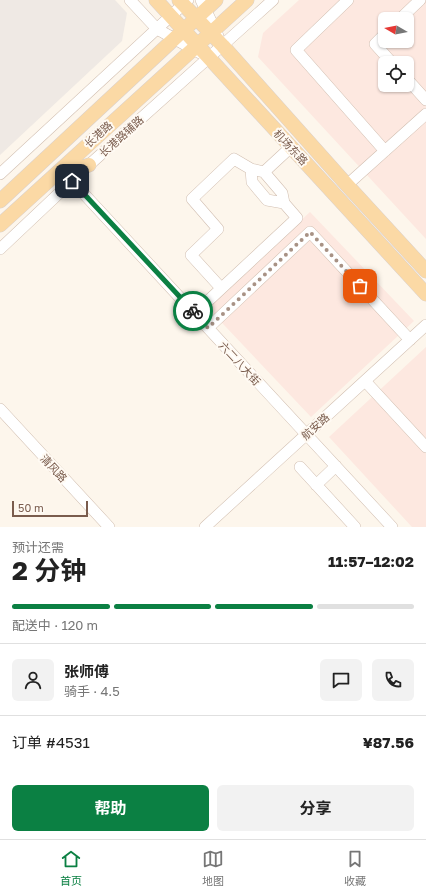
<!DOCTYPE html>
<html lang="zh">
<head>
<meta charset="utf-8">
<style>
  :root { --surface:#fff; --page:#f2f2f2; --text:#222; --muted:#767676; --line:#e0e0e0; --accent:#0b8043 }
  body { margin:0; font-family:"Golos Text","Noto Sans SC",sans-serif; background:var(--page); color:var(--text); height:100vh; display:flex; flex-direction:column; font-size:15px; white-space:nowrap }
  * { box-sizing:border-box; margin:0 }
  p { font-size:13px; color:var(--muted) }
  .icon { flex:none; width:22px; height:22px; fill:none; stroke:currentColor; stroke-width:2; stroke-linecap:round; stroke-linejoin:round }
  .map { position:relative; height:527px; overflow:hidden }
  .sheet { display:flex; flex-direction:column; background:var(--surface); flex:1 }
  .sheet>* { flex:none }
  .needle { width:26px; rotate:279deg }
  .buttons { position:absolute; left:378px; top:12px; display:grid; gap:8px }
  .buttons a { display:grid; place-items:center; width:36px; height:36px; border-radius:6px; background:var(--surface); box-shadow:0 1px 3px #0004; font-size:20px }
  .scale { position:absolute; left:12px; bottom:10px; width:76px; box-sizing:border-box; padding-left:4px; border:2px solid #7a5c4d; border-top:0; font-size:11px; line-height:14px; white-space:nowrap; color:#7a5c4d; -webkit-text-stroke:3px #fffaf3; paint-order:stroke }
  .pin { position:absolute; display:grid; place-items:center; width:34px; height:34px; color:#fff; margin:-17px; border-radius:8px; box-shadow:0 2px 6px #0006 }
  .courier { position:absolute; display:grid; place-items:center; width:40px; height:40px; margin:-20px; border:3px solid #0b8043; border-radius:50%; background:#fff; color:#222; box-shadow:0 1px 5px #0007 }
  .summary em { font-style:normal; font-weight:700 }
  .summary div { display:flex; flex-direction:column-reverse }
  .summary { display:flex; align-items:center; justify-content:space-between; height:68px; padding:0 12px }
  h1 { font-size:26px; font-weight:700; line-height:30px }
  .bar { display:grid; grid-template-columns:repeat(4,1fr); gap:6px 4px; align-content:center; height:48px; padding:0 12px }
  .bar i { height:5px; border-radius:3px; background:var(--line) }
  .bar .current { background:var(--accent) }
  .bar p { grid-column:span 4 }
  .line { display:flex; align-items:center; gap:10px; padding:0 12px; border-top:1px solid var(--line) }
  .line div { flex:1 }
  .round { display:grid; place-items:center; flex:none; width:42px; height:42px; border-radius:6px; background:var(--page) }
  .primary-button { display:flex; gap:8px; margin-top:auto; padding:8px 12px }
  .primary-button a { flex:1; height:46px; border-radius:6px; background:var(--accent); color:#fff; font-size:16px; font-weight:700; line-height:46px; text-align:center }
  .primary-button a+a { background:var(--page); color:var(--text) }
  .menu { display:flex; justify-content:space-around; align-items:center; height:56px; border-top:1px solid var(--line); background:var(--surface); font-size:11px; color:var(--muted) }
  .menu a { display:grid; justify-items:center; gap:2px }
  .menu .current { color:var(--accent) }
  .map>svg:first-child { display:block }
</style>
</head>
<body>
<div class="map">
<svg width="426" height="527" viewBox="0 0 426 527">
  <rect width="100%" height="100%" fill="#fdf6ec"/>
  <path fill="#fde8e0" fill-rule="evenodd" d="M299 0H426V239L258 57 263 33ZM385 19H407V41H385ZM385 63H407V85H385Z
    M310 212 414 321 311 417 207 307Z
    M426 347V527H412L329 437Z"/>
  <path fill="#efe9e4" d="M0 0H115L127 13 122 41 0 155Z"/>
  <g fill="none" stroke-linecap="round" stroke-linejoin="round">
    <defs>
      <path id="minor" d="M130 0 157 29 200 53
        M201 0 218 36
        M348 0 296 50 385 151
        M400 19 420 0
        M385 34 375 44 392 63
        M407 79 426 100
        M251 169 264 172 291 147
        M264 172 282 193 284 203
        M0 174 188 0
        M72 181 392 527
        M347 185 426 114
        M0 249 89 165 273 0
        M195 313 297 218 284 203 267 200 252 182 251 169 234 159 192 199 218 229 191 255 221 288
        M208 328 310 232 410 340
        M365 381 426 447
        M0 409 109 527
        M300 467 355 527
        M316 485 336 466
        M205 527 426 325"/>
      <path id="major" d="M156 0 426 294
        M179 0 223 46 347 185 426 271
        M54 177 89 165
        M0 201 216 0
        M0 225 247 0"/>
    </defs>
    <use href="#minor" stroke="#d1beb0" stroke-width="12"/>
    <use href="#major" stroke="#dad1cd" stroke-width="15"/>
    <use href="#minor" stroke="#fff" stroke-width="11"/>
    <use href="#major" stroke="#fbd9a5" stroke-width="14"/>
  </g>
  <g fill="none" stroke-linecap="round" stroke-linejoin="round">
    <path stroke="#a89285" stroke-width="4" stroke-dasharray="0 7.2" d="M193 311 208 328 310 232 360 286"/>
    <path stroke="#0b8043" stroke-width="5" d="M72 181 193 311"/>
  </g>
  <g text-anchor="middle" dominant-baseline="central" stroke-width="4" stroke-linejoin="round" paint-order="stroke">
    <g font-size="11" fill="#7a5c4d" stroke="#fffaf3">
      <text transform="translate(98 134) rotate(-42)">长港路</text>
      <text transform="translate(121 136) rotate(-42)">长港路辅路</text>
      <text transform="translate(291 147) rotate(47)">机场东路</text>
      <text transform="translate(240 363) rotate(47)">六二八大街</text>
      <text transform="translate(315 426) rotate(-42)">航安路</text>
      <text transform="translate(54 468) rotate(47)">清风路</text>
    </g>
  </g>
</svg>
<div class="buttons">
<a><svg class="needle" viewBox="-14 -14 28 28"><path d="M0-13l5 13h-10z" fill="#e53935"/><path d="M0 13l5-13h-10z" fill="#767676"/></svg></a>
<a><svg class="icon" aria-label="locate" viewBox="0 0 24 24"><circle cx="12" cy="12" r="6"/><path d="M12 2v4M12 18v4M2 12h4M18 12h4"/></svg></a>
</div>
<div class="scale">50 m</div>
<div class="pin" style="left:360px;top:286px;background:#ea580c"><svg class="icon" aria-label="bag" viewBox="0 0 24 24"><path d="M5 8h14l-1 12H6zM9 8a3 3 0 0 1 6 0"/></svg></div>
<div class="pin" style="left:72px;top:181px;background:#1f2937"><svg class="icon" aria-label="home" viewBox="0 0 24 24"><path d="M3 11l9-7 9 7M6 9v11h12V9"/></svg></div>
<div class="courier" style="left:193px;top:311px"><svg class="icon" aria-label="bike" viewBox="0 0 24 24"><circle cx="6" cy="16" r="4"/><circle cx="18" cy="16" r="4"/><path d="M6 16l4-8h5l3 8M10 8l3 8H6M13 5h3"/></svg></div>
</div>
<section class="sheet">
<div class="summary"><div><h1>2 分钟</h1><p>预计还需</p></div><em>11:57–12:02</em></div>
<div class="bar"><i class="current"></i><i class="current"></i><i class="current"></i><i></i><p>配送中 · 120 m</p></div>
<div class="line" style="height:72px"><a class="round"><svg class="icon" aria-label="person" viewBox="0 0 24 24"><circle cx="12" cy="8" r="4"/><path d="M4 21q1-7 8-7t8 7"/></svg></a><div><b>张师傅</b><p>骑手 · 4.5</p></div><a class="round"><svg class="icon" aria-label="chat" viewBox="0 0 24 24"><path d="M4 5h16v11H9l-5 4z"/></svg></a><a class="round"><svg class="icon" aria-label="phone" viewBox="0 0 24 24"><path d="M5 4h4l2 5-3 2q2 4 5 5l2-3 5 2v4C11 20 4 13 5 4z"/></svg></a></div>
<div class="line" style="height:52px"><div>订单 #4531</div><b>¥87.56</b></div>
<div class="primary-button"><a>帮助</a><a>分享</a></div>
</section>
<nav class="menu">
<a class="current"><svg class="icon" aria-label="home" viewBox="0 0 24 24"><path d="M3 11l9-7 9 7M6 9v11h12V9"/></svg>首页</a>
<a><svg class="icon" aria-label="map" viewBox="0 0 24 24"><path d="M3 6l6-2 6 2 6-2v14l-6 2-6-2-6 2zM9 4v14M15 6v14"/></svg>地图</a>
<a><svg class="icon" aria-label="saved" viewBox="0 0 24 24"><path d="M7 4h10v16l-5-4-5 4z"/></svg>收藏</a>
</nav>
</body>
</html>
